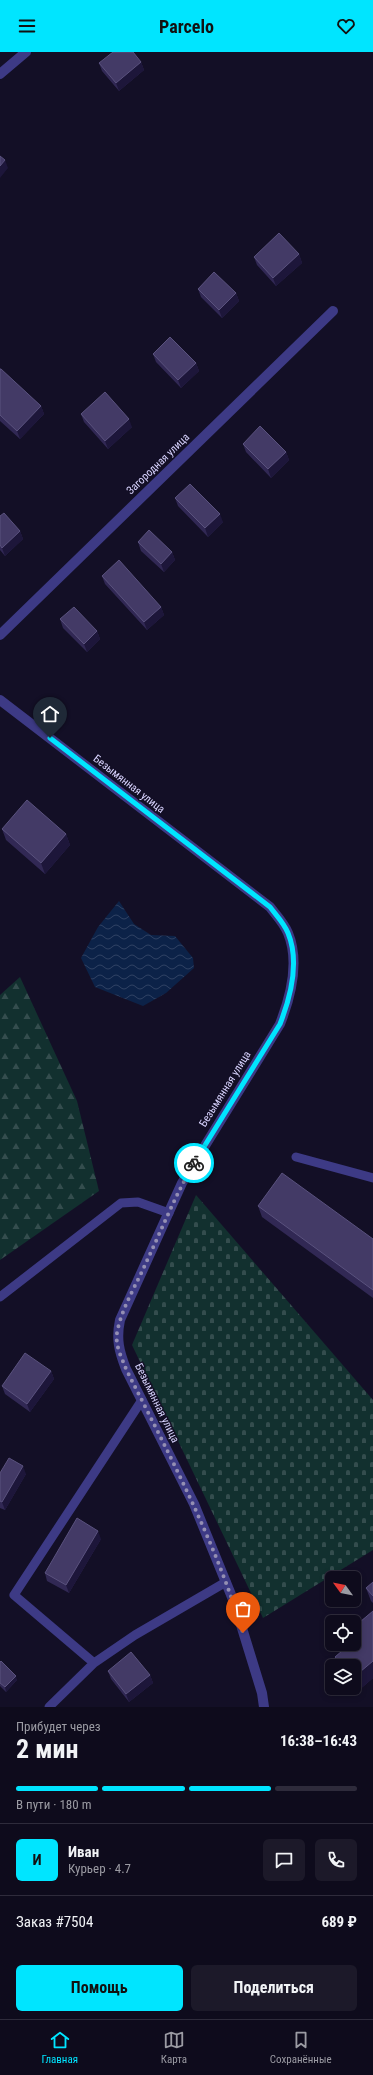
<!DOCTYPE html>
<html lang="ru">
<head>
<meta charset="utf-8">
<style>
  :root { --surface:#0e0b1c; --page:#1c1929; --text:#f1f3f6; --muted:#9b9ba3; --line:#2e2b3b; --accent:#00e5ff }
  body { margin:0; font-family:"Roboto Condensed",sans-serif; background:var(--page); color:var(--text); height:100vh; display:flex; flex-direction:column; font-size:15px; white-space:nowrap }
  * { box-sizing:border-box; margin:0 }
  p { font-size:13px; color:var(--muted) }
  .icon { flex:none; width:22px; height:22px; fill:none; stroke:currentColor; stroke-width:2; stroke-linecap:round; stroke-linejoin:round }
  .map { position:relative; height:1655px; overflow:hidden }
  .details { display:flex; flex-direction:column; background:var(--surface); flex:1 }
  .details>* { flex:none }
  .needle { width:26px; rotate:303deg }
  .tools { position:absolute; left:325px; top:1519px; display:grid; gap:8px }
  .tools a { display:grid; place-items:center; width:36px; height:36px; border-radius:6px; background:var(--surface); box-shadow:0 2px 6px #0003,0 0 0 1px var(--line); font-size:20px }
  .pin { position:absolute; display:grid; place-items:center; width:34px; height:34px; color:#fff; margin:-41px -17px; border-radius:50% 50% 50% 0; rotate:-45deg; box-shadow:0 0 4px #0007 }
  .pin .icon { rotate:45deg }
  .courier { position:absolute; display:grid; place-items:center; width:40px; height:40px; margin:-20px; border:3px solid #00e5ff; border-radius:50%; background:#fff; color:#222; box-shadow:0 1px 5px #0007 }
  .overview em { font-style:normal; font-weight:700 }
  .overview div { display:flex; flex-direction:column-reverse }
  .overview { display:flex; align-items:center; justify-content:space-between; height:68px; padding:0 16px }
  h1 { font-size:26px; font-weight:700; line-height:30px }
  .bar { display:grid; grid-template-columns:repeat(4,1fr); gap:6px 4px; align-content:center; height:48px; padding:0 16px }
  .bar i { height:5px; border-radius:3px; background:var(--line) }
  .bar .active { background:var(--accent) }
  .bar p { grid-column:span 4 }
  .line { display:flex; align-items:center; gap:10px; padding:0 16px; border-top:1px solid var(--line) }
  .line div { flex:1 }
  .round { display:grid; place-items:center; flex:none; width:42px; height:42px; border-radius:6px; background:var(--page) }
  .cta { display:flex; gap:8px; margin-top:auto; padding:8px 16px }
  .cta a { flex:1; height:46px; border-radius:6px; background:var(--accent); color:#111; font-size:16px; font-weight:700; line-height:46px; text-align:center }
  .cta a+a { background:var(--page); color:var(--text) }
  header { display:flex; justify-content:space-between; align-items:center; height:52px; padding:0 16px; background:var(--accent); color:#111; font-size:18px; font-weight:700 }
  .dock { display:flex; justify-content:space-around; align-items:center; height:56px; border-top:1px solid var(--line); background:var(--surface); font-size:11px; color:var(--muted) }
  .dock a { display:grid; justify-items:center; gap:2px }
  .dock .active { color:var(--accent) }
  .map>svg:first-child { display:block }
</style>
</head>
<body>
<header><svg class="icon" aria-label="menu" viewBox="0 0 24 24"><path d="M4 6h16M4 12h16M4 18h16"/></svg>Parcelo<svg class="icon" aria-label="heart" viewBox="0 0 24 24"><path d="M12 20l-8-8c-3-5 5-10 8-4 3-6 11-1 8 4z"/></svg></header>
<div class="map">
<svg width="373" height="1655" viewBox="0 0 373 1655">
  <defs>
    <pattern id="forest-firs" width="22" height="20" patternUnits="userSpaceOnUse"><rect width="22" height="20" fill="#12302f"/><path d="M5 1l3.5 6h-7zM16 11l3.5 6h-7z" fill="#344d4e"/></pattern>
    <pattern id="cemetery-stones" width="16" height="16" patternUnits="userSpaceOnUse"><rect width="16" height="16" fill="#12302f"/><path d="M2 7V4a2 2 0 0 1 4 0v3zM10 15v-3a2 2 0 0 1 4 0v3z" fill="#344d4e"/></pattern>
    <pattern id="water-waves" width="16" height="10" patternUnits="userSpaceOnUse"><rect width="16" height="10" fill="#0c2248"/><path d="M0 5q4-4 8 0t8 0" fill="none" stroke="#2f4163"/></pattern>
  </defs>
  <rect width="100%" height="100%" fill="#130f26"/>
  <path fill="url(#forest-firs)" d="M20 925 77 1049 99 1139 0 1208V943Z"/>
  <path fill="url(#cemetery-stones)" d="M196 1143 373 1348V1498L263 1566 132 1293Z"/>
  <path fill="url(#water-waves)" d="M119 849 134 872 151 883 175 884 193 906 194 916 166 941 143 954 95 935 81 906 98 875Z"/>
  <g fill="none" stroke-linecap="round" stroke-linejoin="round">
    <path stroke="#3d3a85" stroke-width="9" d="M296 1105 373 1126
      M0 1245 121 1151 138 1150 169 1161
      M94 1611 14 1543 142 1348
      M49 1655 94 1611 135 1583 226 1530"/>
    <path stroke="#3d3a85" stroke-width="10" d="M0 22 26 0
      M0 583 333 259"/>
    <path stroke="#3d3a85" stroke-width="10" d="M0 648 270 855C276 863 284 871 288 881 300 910 291 944 280 972L182 1131 120 1268C116 1287 119 1299 126 1317L194 1452 234 1550 262 1641 264 1655"/>
  </g>
  <path fill="#312854" d="M141 10 144 18 119 39 102 19 99 11Z
    M299 202 302 211 276 234 257 213 254 205Z
    M198 237 236 241 239 249 222 266 201 245Z
    M153 302 196 311 199 319 181 336 156 310Z
    M0 317 41 354 44 362 20 387 0 369Z
    M81 362 132 375 108 397 84 370Z
    M243 392 286 400 289 408 271 426 246 400Z
    M175 446 223 470 208 485 178 454Z
    M0 464 20 479 23 487 5 504 0 498Z
    M138 490 172 500 175 508 164 520 141 499Z
    M102 524 161 555 164 563 147 578 105 532Z
    M60 567 97 579 100 587 87 600 63 576Z
    M2 777 66 782 70 793 45 822 6 788Z
    M258 1154 373 1187V1246L262 1165Z
    M51 1319 54 1327 30 1360 5 1342 2 1334Z
    M0 1421 26 1422 5 1458 0 1456Z
    M101 1487 69 1541 47 1529 45 1521Z
    M373 1530V1551L371 1549 366 1536Z
    M373 1559V1626L358 1639 354 1634V1614H339L335 1605 354 1592V1575Z
    M0 1610 17 1628 6 1640 0 1634Z
    M108 1619 150 1623 153 1631 129 1650 111 1627Z"/>
  <path fill="#1d163a" d="M141 10 144 18 119 39 116 31Z
    M5 108 8 116 0 126V114Z
    M299 202 302 211 276 234 273 226Z
    M236 241 239 249 222 266 219 258Z
    M196 311 199 319 181 336 178 328Z
    M41 354 44 362 20 387 17 379Z
    M129 367 132 375 108 397 105 389Z
    M286 400 289 408 271 426 268 417Z
    M220 462 223 470 208 485 205 476Z
    M20 479 23 487 5 504 2 496Z
    M172 500 175 508 164 520 161 512Z
    M161 555 164 563 147 578 144 570Z
    M97 579 100 587 87 600 84 592Z
    M66 782 70 793 45 822 41 811Z
    M51 1319 54 1327 30 1360 27 1352Z
    M23 1414 26 1422 5 1458 2 1450Z
    M98 1479 101 1487 69 1541 66 1533Z
    M373 1609V1626L358 1639 354 1628V1625Z
    M150 1623 153 1631 129 1650 126 1642Z
    M16 1624 17 1628 6 1640 5 1635Z"/>
  <path fill="#433a66" stroke="#5a527e" d="M113 0H133L141 10 116 31 99 11Z
    M0 104 5 108 0 114Z
    M279 181 299 202 273 226 254 205Z
    M214 220 236 241 219 258 198 237Z
    M170 285 196 311 178 328 153 302Z
    M0 317H1L41 354 17 379 0 363Z
    M105 340 129 367 105 389 81 362Z
    M260 374 286 400 268 417 243 392Z
    M190 432 220 462 205 476 175 446Z
    M4 461 20 479 2 496 0 493V464Z
    M149 478 172 500 161 512 138 490Z
    M119 508 161 555 144 570 102 524Z
    M74 555 97 579 84 592 60 567Z
    M27 748 66 782 41 811 2 777Z
    M282 1121 373 1187V1238L258 1154Z
    M25 1301 51 1319 27 1352 2 1334Z
    M9 1406 23 1414 2 1450 0 1449V1421Z
    M77 1466 98 1479 66 1533 45 1521Z
    M373 1530V1544L366 1536Z
    M373 1559V1609L354 1625V1614H343L335 1605 350 1592H354V1589L356 1587 354 1585V1575Z
    M131 1600 150 1623 126 1642 108 1619Z
    M1 1609 16 1624 5 1635 0 1631V1610Z"/>
  <g fill="none" stroke-linecap="round" stroke-linejoin="round">
    <path stroke="#948fb3" stroke-width="4" stroke-dasharray="0 7.2" d="M194 1111C175 1144 161 1179 145 1213 135 1235 121 1258 117 1281 115 1294 122 1306 126 1317 169 1402 215 1488 243 1581"/>
    <path stroke="#00e5ff" stroke-width="5" d="M50 686 270 855C276 863 284 871 288 881 300 910 291 944 280 972L194 1111"/>
  </g>
  <g text-anchor="middle" dominant-baseline="central" stroke-width="3" stroke-linejoin="round" paint-order="stroke">
    <g font-size="11" fill="#d9d4ff" stroke="#130f26">
      <text transform="translate(158 412) rotate(-44)">Загородная улица</text>
      <text transform="translate(129 732) rotate(38)">Безымянная улица</text>
      <text transform="translate(225 1037) rotate(-58)">Безымянная улица</text>
      <text transform="translate(157 1351) rotate(64)">Безымянная улица</text>
    </g>
  </g>
</svg>
<div class="tools">
<a><svg class="needle" viewBox="-14 -14 28 28"><path d="M0-13l5 13h-10z" fill="#e53935"/><path d="M0 13l5-13h-10z" fill="#9b9ba3"/></svg></a>
<a><svg class="icon" aria-label="locate" viewBox="0 0 24 24"><circle cx="12" cy="12" r="6"/><path d="M12 2v4M12 18v4M2 12h4M18 12h4"/></svg></a>
<a><svg class="icon" aria-label="layers" viewBox="0 0 24 24"><path d="M12 4l9 5-9 5-9-5zM3 14l9 5 9-5"/></svg></a>
</div>
<div class="pin" style="left:243px;top:1581px;background:#ea580c"><svg class="icon" aria-label="bag" viewBox="0 0 24 24"><path d="M5 8h14l-1 12H6zM9 8a3 3 0 0 1 6 0"/></svg></div>
<div class="pin" style="left:50px;top:686px;background:#1f2937"><svg class="icon" aria-label="home" viewBox="0 0 24 24"><path d="M3 11l9-7 9 7M6 9v11h12V9"/></svg></div>
<div class="courier" style="left:194px;top:1111px"><svg class="icon" aria-label="bike" viewBox="0 0 24 24"><circle cx="6" cy="16" r="4"/><circle cx="18" cy="16" r="4"/><path d="M6 16l4-8h5l3 8M10 8l3 8H6M13 5h3"/></svg></div>
</div>
<section class="details">
<div class="overview"><div><h1>2 мин</h1><p>Прибудет через</p></div><em>16:38–16:43</em></div>
<div class="bar"><i class="active"></i><i class="active"></i><i class="active"></i><i></i><p>В пути · 180 m</p></div>
<div class="line" style="height:72px"><b class="round" style="background:var(--accent);color:#111">И</b><div><b>Иван</b><p>Курьер · 4.7</p></div><a class="round"><svg class="icon" aria-label="chat" viewBox="0 0 24 24"><path d="M4 5h16v11H9l-5 4z"/></svg></a><a class="round"><svg class="icon" aria-label="phone" viewBox="0 0 24 24"><path d="M5 4h4l2 5-3 2q2 4 5 5l2-3 5 2v4C11 20 4 13 5 4z"/></svg></a></div>
<div class="line" style="height:52px"><div>Заказ #7504</div><b>689 ₽</b></div>
<div class="cta"><a>Помощь</a><a>Поделиться</a></div>
</section>
<nav class="dock">
<a class="active"><svg class="icon" aria-label="home" viewBox="0 0 24 24"><path d="M3 11l9-7 9 7M6 9v11h12V9"/></svg>Главная</a>
<a><svg class="icon" aria-label="map" viewBox="0 0 24 24"><path d="M3 6l6-2 6 2 6-2v14l-6 2-6-2-6 2zM9 4v14M15 6v14"/></svg>Карта</a>
<a><svg class="icon" aria-label="saved" viewBox="0 0 24 24"><path d="M7 4h10v16l-5-4-5 4z"/></svg>Сохранённые</a>
</nav>
</body>
</html>
